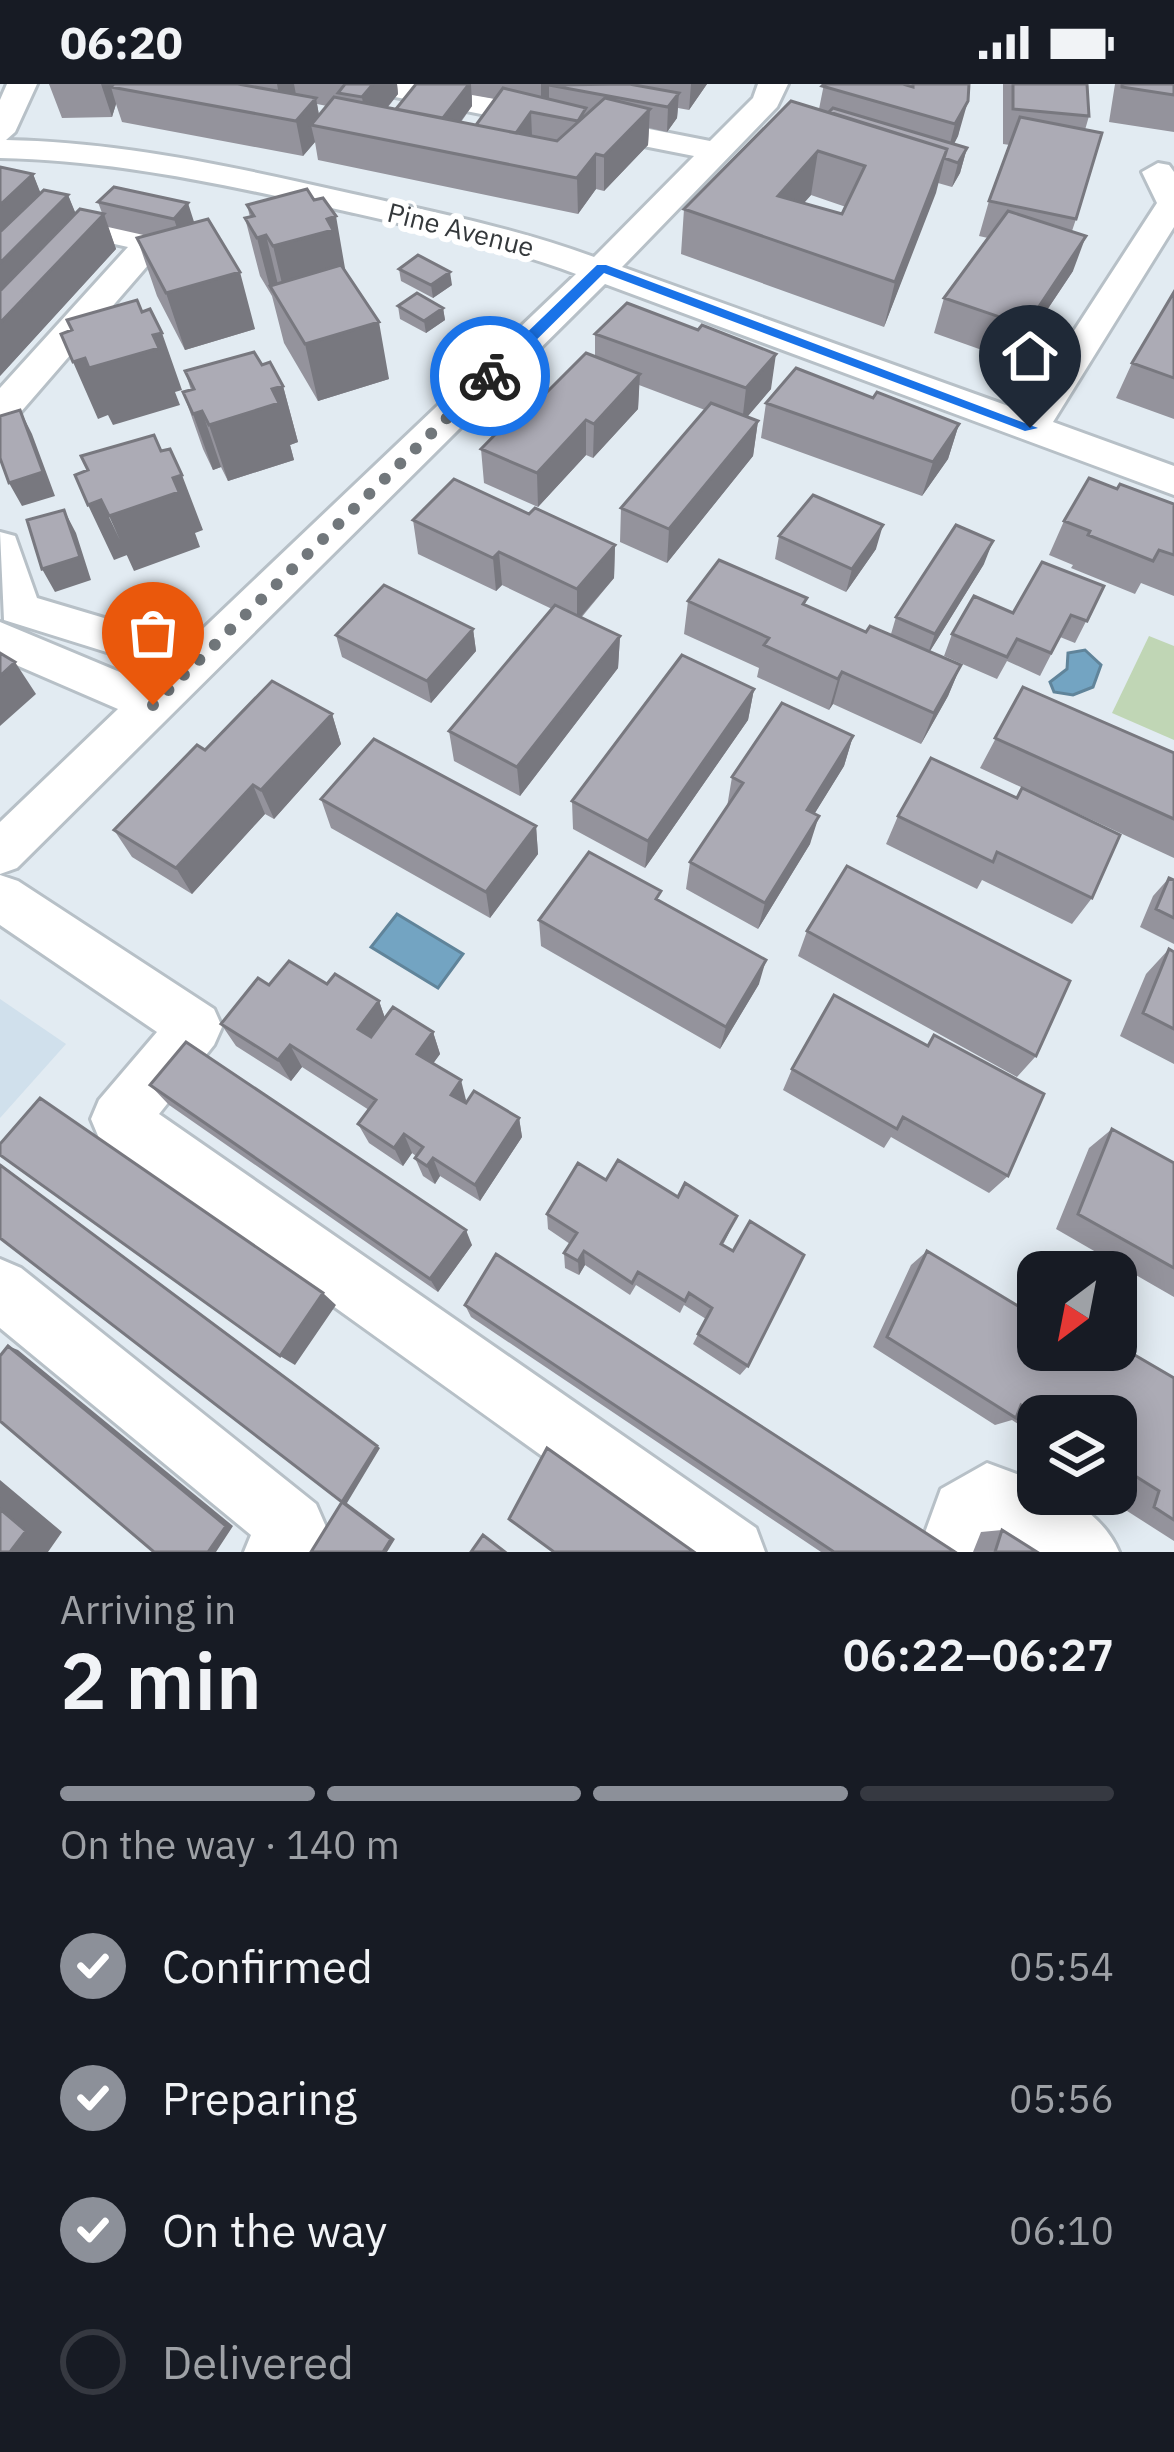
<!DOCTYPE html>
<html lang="en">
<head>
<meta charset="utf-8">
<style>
  :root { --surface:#171b24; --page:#20242c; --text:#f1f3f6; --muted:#9ea1a6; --line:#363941; --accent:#8c9099 }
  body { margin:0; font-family:"IBM Plex Sans",sans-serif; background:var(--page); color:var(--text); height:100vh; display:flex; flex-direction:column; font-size:45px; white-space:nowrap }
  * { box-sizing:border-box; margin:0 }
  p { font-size:39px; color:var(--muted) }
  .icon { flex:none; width:66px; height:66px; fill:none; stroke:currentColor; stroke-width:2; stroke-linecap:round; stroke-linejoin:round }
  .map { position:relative; height:1468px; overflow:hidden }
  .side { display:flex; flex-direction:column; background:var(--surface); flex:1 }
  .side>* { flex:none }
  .needle { width:78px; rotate:212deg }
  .buttons { position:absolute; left:1017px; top:1167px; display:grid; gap:24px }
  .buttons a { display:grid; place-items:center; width:120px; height:120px; border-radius:24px; background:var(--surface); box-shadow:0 6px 30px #0003; font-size:60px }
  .pin { position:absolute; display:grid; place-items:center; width:102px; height:102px; color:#fff; margin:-123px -51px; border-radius:50% 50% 50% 0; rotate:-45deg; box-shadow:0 0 12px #0007 }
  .pin .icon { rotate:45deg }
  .courier { position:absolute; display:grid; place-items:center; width:120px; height:120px; margin:-60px; border:9px solid #1a73e8; border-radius:50%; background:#fff; color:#222; box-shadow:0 3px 15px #0007 }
  .overview em { font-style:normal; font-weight:600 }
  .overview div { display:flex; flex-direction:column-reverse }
  .overview { display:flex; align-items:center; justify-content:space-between; height:204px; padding:0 60px }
  h1 { font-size:78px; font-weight:600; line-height:90px }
  .bar { display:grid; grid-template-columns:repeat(4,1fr); gap:18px 12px; align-content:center; height:144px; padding:0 60px }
  .bar i { height:15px; border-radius:9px; background:var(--line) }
  .bar .on { background:var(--accent) }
  .bar p { grid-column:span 4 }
  ol { padding:0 60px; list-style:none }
  li { display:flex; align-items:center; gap:36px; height:132px }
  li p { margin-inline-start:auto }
  li .icon { padding:12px; border-radius:50%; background:var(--accent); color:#fff; stroke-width:4 }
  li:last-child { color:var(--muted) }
  li i { width:66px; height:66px; border:6px solid var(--line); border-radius:50% }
  .status { display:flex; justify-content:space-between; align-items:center; height:84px; padding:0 60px; background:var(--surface); direction:ltr }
  .status svg { height:33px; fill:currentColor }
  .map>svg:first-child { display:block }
</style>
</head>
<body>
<div class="status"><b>06:20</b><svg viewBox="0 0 49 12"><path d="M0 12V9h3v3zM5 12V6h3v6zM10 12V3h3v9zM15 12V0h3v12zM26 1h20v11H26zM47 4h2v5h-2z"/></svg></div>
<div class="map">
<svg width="1174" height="1468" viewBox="0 0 1174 1468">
  <rect width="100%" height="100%" fill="#e2ebf2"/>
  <path fill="#d0e0ec" d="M0 915 66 960 0 1034Z"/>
  <path fill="#c0d6b5" d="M1149 552 1174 562V656L1112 629Z"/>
  <path fill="#73a4c2" stroke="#60849a" stroke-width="3" d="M1085 566 1101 581 1093 603 1073 611 1054 608 1050 598 1067 585 1068 569Z
    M397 830 463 870 438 904 371 863Z"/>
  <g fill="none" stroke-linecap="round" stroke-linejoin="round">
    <defs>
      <path id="minor" d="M7 0H37L15 48 6 56C122 58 239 84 353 110 434 128 515 144 594 173L694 72 375 9 360 0H420L710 57 753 14 758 0H788L777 23 622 183 1022 327 1157 119 1142 88 1158 79 1169 81 1174 88V143L1053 338 1174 382V411L605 200 17 784 0 790V738L118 625 0 574V538L146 599 161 585 4 536 0 448 15 452 37 514 188 559 576 190C501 162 424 145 345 127 232 102 116 76 0 74V16Z
        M95 136 163 151 168 158 13 337 0 341V304L128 163 83 153 78 146Z
        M0 791 18 797 214 925 222 943 214 961 159 1030 756 1444 765 1468H676L99 1054 91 1035 99 1016 157 948 0 841Z
        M0 1175 21 1184 316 1420 326 1443 315 1468H244L251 1451 0 1244Z
        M987 1379 1038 1398V1410C1073 1410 1106 1437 1119 1468H1028L993 1447 984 1468H918L941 1405Z"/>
    </defs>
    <use href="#minor" stroke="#b7c0c7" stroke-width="6"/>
    <use href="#minor" fill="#fff" fill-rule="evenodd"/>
  </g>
  <path fill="#94939c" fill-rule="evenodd" d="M49 0H397L398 10 388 23 396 25 416 0H707L689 26 678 24 677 34 667 48 649 44 648 61 604 107 596 105 578 130 318 76 315 58 303 72 122 38 116 20 112 33 62 34ZM472 11 495 15 476 41 461 38 472 22ZM317 20 327 22 319 31Z
    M824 0H969L958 52 954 60 967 64 960 89 952 103 938 99 884 243 681 170 684 125 819 25ZM811 111 846 123 842 130 804 119Z
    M1003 0H1087L1089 32 1085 46 1076 135 1072 147 1073 187 1013 277 934 249 944 214 988 154 979 152 989 117 1010 61 1003 60Z
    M1115 0H1174V48L1109 38Z
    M33 90 40 109 68 111 75 129H102L98 118 194 139 255 245 185 266 157 212 137 154 148 152 108 143 116 165 0 292Z
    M247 121 346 190 389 295 318 317 284 259 272 212 260 192 245 134 250 133Z
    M399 185 452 201 433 214 401 197Z
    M1174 208V335L1116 314 1132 279Z
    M398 222 443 224 445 236 426 249 400 235Z
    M595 250 771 305 747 333 758 337 753 372 667 479 620 458 621 424 705 326 639 301 638 325 593 374 586 371 538 423 484 399 481 365 595 272Z
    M262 281 283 302 298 358 290 361 294 376 228 397 221 383 213 386 203 365 183 308 191 306 185 287Z
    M766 319 959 340 948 375 922 412 761 354Z
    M1117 405 1174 420V512L1141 499 1135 510 1071 484 1073 481 1049 471 1064 437Z
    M529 430 615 461 614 494 581 534 620 552 618 584 520 712 454 677 449 647 552 525 502 501 496 507 418 470 413 436Z
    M779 452 876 465 846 508 775 475Z
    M984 480 930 567 961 581 948 612 921 660 833 620 829 626 757 593 759 584 684 550 688 517 807 514 805 521 866 548 891 550 896 533Z
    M1104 502 1075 559 1060 553 1040 592 1007 577 997 595 944 572 952 550 1013 529Z
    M473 545 476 567 431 619 342 573 336 551Z
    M1023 603 1174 669V774L980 684Z
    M754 605 748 636 645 784 573 745 572 717Z
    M332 630 341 660 274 735 265 730 192 810 132 773 114 746 205 666Z
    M853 652 844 682 814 730 810 760 758 845 686 805 690 778 727 723 732 693Z
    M931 674 1092 814 1072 840 982 796 977 805 886 760 898 732Z
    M321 715 536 742 538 770 490 834 331 744Z
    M1169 794 1174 796V860L1140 843 1153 812Z
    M660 818 759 900 720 965 541 862 539 836Z
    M807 847 1036 972 1017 993 798 872Z
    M1169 865 1174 868V980L1120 952 1146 890Z
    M327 900 379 917 385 934 433 948 440 970 433 979 466 1016 465 1019 519 1034 522 1053 480 1117 440 1092 435 1100 423 1092 415 1074 416 1072 412 1069 403 1082 369 1059 358 1040 369 1026 302 983 291 997 236 962 221 940 269 901Z
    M934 951 1008 1092 989 1109 891 1053 884 1064 783 1006 792 985 927 962Z
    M150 1001 472 1161 438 1208 169 1021Z
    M1112 1045 1174 1079V1213L1056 1145 1089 1064Z
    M606 1096 678 1113 737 1132 723 1161 748 1282 740 1291 693 1260 706 1235 684 1221 680 1229 636 1201 630 1211 585 1181 579 1191 565 1184 564 1169 570 1160 548 1145 547 1130Z
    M927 1167 1038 1266 1174 1294V1457L1124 1425 1129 1410 1116 1402V1332H1038V1353L1012 1336 995 1341 873 1263 911 1181Z
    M465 1221 955 1468H821L471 1233Z
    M1002 1446 1037 1468H973L981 1448Z"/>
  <path fill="#78787f" d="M101 0H123L111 3 116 20 112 33Z
    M277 0H294L297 16 283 33Z
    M373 0H397L398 10 367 48 362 13Z
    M469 0H471L472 22 443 61 441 37Z
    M541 0H552L549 1V14L541 24Z
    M691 0H707L689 26Z
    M679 9 677 34 667 48 668 23Z
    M316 14 321 43 311 41 315 58 303 72 296 37Z
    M968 17 958 52 946 75 955 40Z
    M650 25 648 61 604 107V72Z
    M531 28 532 52H514Z
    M967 64 960 89 952 103 958 79Z
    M947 65 936 109 884 243 895 198Z
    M818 67 811 111 771 156 778 112Z
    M596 70V105L578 130 577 94Z
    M33 90 47 125 0 172V121Z
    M68 111 78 135 0 214V179Z
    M188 119 196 144 182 159 174 135Z
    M104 130 116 165 0 292V239Z
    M336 132 346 190 287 220 273 162Z
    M266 151 280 209 270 202 272 212 257 154Z
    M1086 152 1073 187 1013 277 1026 242Z
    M240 188 255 245 185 266 166 209Z
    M450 188 452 201 433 214 431 201Z
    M443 224 445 236 426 249 424 237Z
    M379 238 389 295 318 317 305 260Z
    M162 249 182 306 175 308 180 321 113 341 108 331 98 335 73 278Z
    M776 270 771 305 742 339 746 304Z
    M640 290 638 325 593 374 594 340Z
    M283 302 298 358 290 361 294 376 228 397 209 341 272 305Z
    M20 326 32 350 55 412 22 422 9 399Z
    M202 327 221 383 213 386 193 330Z
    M586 336V371L538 423 537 389Z
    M758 337 753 372 667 479 669 445Z
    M959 340 948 375 922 412 933 378Z
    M182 391 203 446 195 449 200 463 134 487 109 432 173 394Z
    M101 416 127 471 114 476 88 421Z
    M64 426 76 449 91 496 55 508 42 485Z
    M883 441 876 465 846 508 852 485Z
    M993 457 984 480 927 572 935 550Z
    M615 461 614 494 577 537V505Z
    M499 468 502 501 496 507 493 474Z
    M473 545 476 567 431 619 427 597Z
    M620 552 618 584 520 712 517 683Z
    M15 578 36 610 0 642V592Z
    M961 581 948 612 921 660 934 629Z
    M842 588 833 620 829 626 838 595Z
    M754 605 748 636 645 784 648 757Z
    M332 630 341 660 274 735 261 706Z
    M853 652 844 682 799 755 807 726Z
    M253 701 265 730 192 810 176 784Z
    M819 732 810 760 758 845 765 819Z
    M536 742 538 770 490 834 486 808Z
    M766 876 759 900 720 965 726 943Z
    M379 917 387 940 368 967 358 945Z
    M433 948 440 970 425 991 417 970Z
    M290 961 302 983 291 997 278 976Z
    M461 996 466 1016 457 1031 451 1011Z
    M519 1034 522 1053 480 1117 475 1101Z
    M404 1050 412 1069 403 1082 394 1064Z
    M433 1074 440 1092 435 1100 427 1082Z
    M0 1080 380 1364 347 1419 395 1455 387 1468H383L342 1418Z
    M466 1146 472 1161 438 1208 430 1195Z
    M584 1167 585 1181 579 1191 578 1177Z
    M323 1209 336 1221 295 1281 280 1272Z
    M8 1262 18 1266 233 1442 216 1468H208Z
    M0 1396 62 1448 48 1468H10L0 1425Z"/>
  <path fill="#acabb5" stroke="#78787f" stroke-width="3" fill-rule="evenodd" d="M114 0H238L316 14 296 37 111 3Z
    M345 0H373L362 13 338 9Z
    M416 0H469L443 34 396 25Z
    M629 0 679 9 668 23 549 1Z
    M824 0H903L913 3V0H969L968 17 955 40 822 2Z
    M1013 0H1087L1089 32 1013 25Z
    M1122 0H1174V11L1122 3Z
    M503 4 586 24 578 37 531 28 516 49 476 41Z
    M334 13 557 57 605 14 650 25 604 72 596 70 577 94 311 41Z
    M791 17 947 65 895 198 684 125ZM818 67 865 82 842 130 778 112Z
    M833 24 967 64 958 79 944 74 947 65 829 28Z
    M1020 33 1102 49 1076 135 989 117Z
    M0 83 33 90 0 121Z
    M114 103 188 119 174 135 98 118Z
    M307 105 314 116 323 114 336 132 327 135 333 146 273 162 266 151 257 154 245 134 254 132 247 121Z
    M44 106 68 111 0 179V148Z
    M80 125 104 130 0 239V207Z
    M1008 127 1086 152 1026 242 944 214Z
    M208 135 240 188 166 209 137 154Z
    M418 171 450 188 431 201 399 185Z
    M341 181 379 238 305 260 270 202Z
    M1174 208V294L1132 279Z
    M417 209 443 224 424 237 398 222Z
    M137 216 142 228 150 225 162 249 153 251 159 264 89 284 85 274 73 278 61 250 72 246 67 236Z
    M627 219 698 246 702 241 776 270 746 304 595 250Z
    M254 268 262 281 270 278 283 302 272 305 279 319 209 341 202 327 193 330 183 308 194 305 185 287Z
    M586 269 640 290 594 340 586 336 537 389 481 365 535 310 542 313Z
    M796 284 873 314 877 308 959 340 933 378 766 319Z
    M711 319 758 337 669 445 621 424Z
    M20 326 43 388 9 399 0 374V332Z
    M154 351 161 367 170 365 182 391 173 394 179 408 109 432 101 416 88 421 75 391 88 386 81 372Z
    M1089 394 1117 405 1120 400 1174 420V471L1159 466 1153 477 1088 451 1090 447 1064 437Z
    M454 395 529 430 535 424 615 461 577 505 499 468 493 474 413 436Z
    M813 411 883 441 852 485 779 452Z
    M64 426 80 473 42 485 27 436Z
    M956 441 993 457 935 550 896 533Z
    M719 476 807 514 803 520 866 548 870 542 961 581 934 629 842 588 838 595 764 561 769 554 688 517Z
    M1042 478 1104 502 1087 537 1071 531 1051 569 1017 555 1007 573 952 550 974 512 1013 529Z
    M384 501 473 545 427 597 336 551Z
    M555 521 620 552 517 683 449 647Z
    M0 569 15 578 0 592Z
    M682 571 754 605 648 757 572 717Z
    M272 597 332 630 261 706 253 701 176 784 114 746 197 661 205 666Z
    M1023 603 1174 669V735L995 654Z
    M782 619 853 652 807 726 819 732 765 819 690 778 743 699 732 693Z
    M374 655 536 742 486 808 321 715Z
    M931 674 1017 714 1022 704 1120 751 1092 814 997 768 993 778 898 732Z
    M589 768 661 807 656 815 766 876 726 943 539 836Z
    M847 782 1070 897 1036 972 807 847Z
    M1169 794 1174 796V834L1156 825Z
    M1169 865 1174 868V945L1143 929Z
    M289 877 327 900 335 890 379 917 358 945 371 953 393 923 433 948 417 970 461 996 451 1011 466 1019 474 1007 519 1034 475 1101 433 1074 427 1082 415 1074 423 1063 404 1050 394 1064 358 1040 376 1016 290 961 278 976 221 940 258 894 269 901Z
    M834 911 928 962 934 951 1044 1010 1008 1092 903 1033 897 1045 792 985Z
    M186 958 466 1146 430 1195 150 1001Z
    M40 1014 323 1209 280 1272 0 1071V1060Z
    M1112 1045 1174 1079V1184L1078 1130Z
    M618 1076 678 1113 685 1099 737 1132 721 1160 733 1167 750 1137 804 1171 748 1282 698 1250 712 1224 689 1209 685 1217 638 1188 632 1199 584 1167 578 1177 564 1169 577 1149 547 1130 578 1079 606 1096Z
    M0 1081 377 1362 342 1418 0 1154Z
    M927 1167 1038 1234V1266H1116V1260L1174 1294V1436L1154 1423 1159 1407 1116 1380V1332H1039L1021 1321 1016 1334 887 1253Z
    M496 1170 955 1468H834L465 1221Z
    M8 1262 226 1442 208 1468H154L0 1337V1272Z
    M547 1364 694 1468H554L509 1435Z
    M342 1418 391 1455 383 1468H311Z
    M0 1425 26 1447 10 1468H0Z
    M1002 1446 1037 1468H995Z
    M483 1451 505 1468H471Z"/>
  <path fill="#1a73e8" d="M597 181H606L1038 344 1025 347 604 189 496 296H485V289Z"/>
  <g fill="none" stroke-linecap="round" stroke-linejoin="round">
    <path stroke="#71777b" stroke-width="12" stroke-dasharray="0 21.6" d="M153 621 490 292"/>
  </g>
  <g text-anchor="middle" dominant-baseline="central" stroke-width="12" stroke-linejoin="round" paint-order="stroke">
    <g font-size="27" fill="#34383b" stroke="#fff">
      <text transform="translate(461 145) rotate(14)">Pine Avenue</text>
    </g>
  </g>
</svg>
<div class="buttons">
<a><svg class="needle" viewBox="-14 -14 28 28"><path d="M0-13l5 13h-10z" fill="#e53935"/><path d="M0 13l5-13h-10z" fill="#9ea1a6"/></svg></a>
<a><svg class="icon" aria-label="layers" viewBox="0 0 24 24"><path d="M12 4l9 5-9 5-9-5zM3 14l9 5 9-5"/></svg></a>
</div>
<div class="pin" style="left:153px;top:621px;background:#ea580c"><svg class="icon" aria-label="bag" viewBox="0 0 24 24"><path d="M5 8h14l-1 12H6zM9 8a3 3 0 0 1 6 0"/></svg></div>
<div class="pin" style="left:1030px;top:344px;background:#1f2937"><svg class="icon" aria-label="home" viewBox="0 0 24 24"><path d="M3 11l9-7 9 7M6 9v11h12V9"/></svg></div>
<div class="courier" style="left:490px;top:292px"><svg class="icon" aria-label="bike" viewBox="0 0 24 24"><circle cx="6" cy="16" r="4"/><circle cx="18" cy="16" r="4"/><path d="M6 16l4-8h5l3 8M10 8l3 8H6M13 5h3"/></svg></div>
</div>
<section class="side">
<div class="overview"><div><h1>2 min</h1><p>Arriving in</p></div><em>06:22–06:27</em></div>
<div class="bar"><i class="on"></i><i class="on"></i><i class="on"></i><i></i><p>On the way · 140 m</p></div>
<ol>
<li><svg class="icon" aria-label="check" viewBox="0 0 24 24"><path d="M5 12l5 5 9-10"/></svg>Confirmed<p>05:54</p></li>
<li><svg class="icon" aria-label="check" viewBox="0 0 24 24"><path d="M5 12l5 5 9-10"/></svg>Preparing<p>05:56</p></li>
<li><svg class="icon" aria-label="check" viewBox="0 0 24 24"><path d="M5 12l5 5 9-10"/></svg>On the way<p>06:10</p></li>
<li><i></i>Delivered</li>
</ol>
</section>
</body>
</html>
